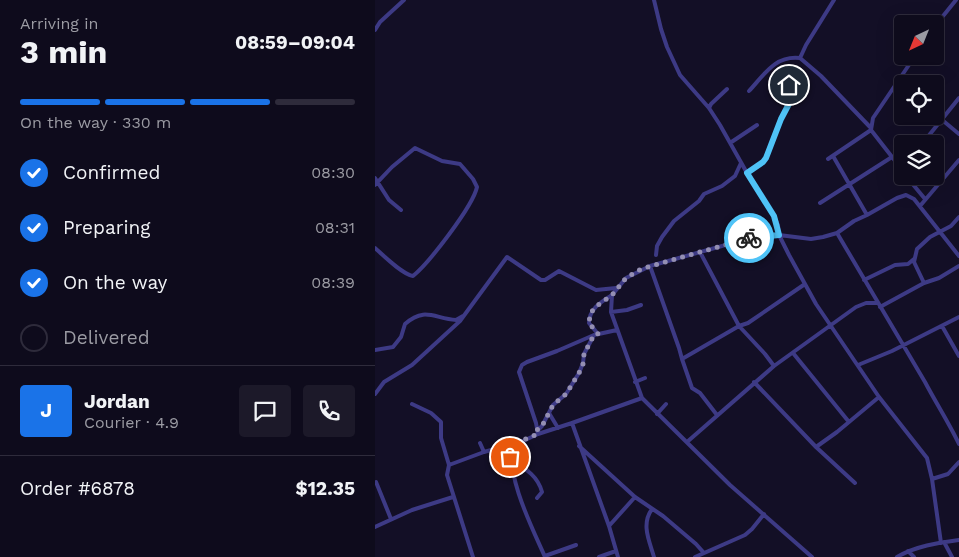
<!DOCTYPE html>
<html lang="en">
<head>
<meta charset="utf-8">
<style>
  :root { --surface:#0e0b1c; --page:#1c1929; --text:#f1f3f6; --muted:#9b9ba3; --line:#2e2b3b; --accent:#1a73e8 }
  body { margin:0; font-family:"Work Sans",sans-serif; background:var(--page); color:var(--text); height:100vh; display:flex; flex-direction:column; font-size:19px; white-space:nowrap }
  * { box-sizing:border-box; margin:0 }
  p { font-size:16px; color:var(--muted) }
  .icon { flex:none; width:28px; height:28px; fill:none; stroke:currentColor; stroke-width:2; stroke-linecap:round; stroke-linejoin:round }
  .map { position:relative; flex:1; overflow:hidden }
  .panel { display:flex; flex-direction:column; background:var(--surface); width:375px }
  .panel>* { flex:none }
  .needle { width:32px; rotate:223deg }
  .buttons { position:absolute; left:519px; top:15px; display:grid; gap:10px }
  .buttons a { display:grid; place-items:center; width:50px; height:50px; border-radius:5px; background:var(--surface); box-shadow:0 5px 20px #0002,0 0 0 1px var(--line); font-size:25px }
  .pin { position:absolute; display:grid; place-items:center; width:42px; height:42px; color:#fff; margin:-21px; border:2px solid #fff; border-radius:50%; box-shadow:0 1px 5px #0007 }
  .courier { position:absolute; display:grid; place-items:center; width:50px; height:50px; margin:-25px; border:4px solid #4fc3f7; border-radius:50%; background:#fff; color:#222; box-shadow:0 1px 6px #0007 }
  .headline em { font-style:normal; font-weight:700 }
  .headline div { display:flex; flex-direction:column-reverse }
  .headline { display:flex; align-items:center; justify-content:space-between; height:85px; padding:0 20px }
  h1 { font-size:32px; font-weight:700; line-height:38px }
  .bar { display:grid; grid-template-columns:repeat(4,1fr); gap:8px 5px; align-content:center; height:60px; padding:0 20px }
  .bar i { height:6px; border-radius:4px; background:var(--line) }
  .bar .on { background:var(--accent) }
  .bar p { grid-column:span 4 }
  .line { display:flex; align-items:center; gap:12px; padding:0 20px; border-top:1px solid var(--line) }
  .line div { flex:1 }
  .round { display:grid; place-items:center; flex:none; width:52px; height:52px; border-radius:5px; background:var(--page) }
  ol { padding:0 20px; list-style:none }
  li { display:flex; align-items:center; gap:15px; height:55px }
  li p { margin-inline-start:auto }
  li .icon { padding:5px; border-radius:50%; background:var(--accent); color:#fff; stroke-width:4 }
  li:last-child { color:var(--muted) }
  li i { width:28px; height:28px; border:2px solid var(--line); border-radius:50% }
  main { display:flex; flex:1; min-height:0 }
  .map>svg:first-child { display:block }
</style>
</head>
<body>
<main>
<section class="panel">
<div class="headline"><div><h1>3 min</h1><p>Arriving in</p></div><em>08:59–09:04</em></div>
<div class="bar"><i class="on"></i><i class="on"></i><i class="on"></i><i></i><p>On the way · 330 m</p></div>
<ol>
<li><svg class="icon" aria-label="check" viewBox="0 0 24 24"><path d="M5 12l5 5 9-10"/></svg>Confirmed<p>08:30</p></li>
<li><svg class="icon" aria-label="check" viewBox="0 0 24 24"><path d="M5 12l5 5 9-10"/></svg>Preparing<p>08:31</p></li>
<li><svg class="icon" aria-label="check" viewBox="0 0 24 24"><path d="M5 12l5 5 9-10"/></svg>On the way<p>08:39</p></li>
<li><i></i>Delivered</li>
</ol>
<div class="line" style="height:90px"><b class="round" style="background:var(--accent);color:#fff">J</b><div><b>Jordan</b><p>Courier · 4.9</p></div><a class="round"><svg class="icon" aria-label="chat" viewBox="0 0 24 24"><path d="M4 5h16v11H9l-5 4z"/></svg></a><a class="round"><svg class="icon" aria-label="phone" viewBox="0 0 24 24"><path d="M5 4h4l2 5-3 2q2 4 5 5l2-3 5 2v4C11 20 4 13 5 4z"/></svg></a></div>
<div class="line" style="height:65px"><div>Order #6878</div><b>$12.35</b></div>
</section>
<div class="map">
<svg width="584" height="557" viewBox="0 0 584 557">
  <rect width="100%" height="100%" fill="#130f26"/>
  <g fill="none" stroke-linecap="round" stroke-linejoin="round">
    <path stroke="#3d3a85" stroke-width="4" d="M279 0 286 29 292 47 305 75 334 108 345 125 372 173 399 216 403 225 404 235 414 255 441 304 504 397 552 458 557 479 566 543
      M560 26 581 0
      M0 30 5 22 29 0
      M425 58 431 45 459 0
      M374 91C389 75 400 55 425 58L446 76 495 127
      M334 108 336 104 352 89
      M566 119 584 134
      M355 143 382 125
      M547 144 584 98
      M458 156 492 215
      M453 159 496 130
      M528 171 496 130 498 118 540 56
      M372 173 388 162 391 157 406 119 416 100 414 85 407 73
      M531 176 550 199
      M0 178 14 200 26 210
      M0 185 17 167 40 148 67 161 85 164 98 179 102 187C98 206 54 263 38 276 27 274 9 256 0 248
      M445 203 517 157
      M545 206 584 160
      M462 233 550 382C561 403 574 423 584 444
      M325 252 364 326 390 354 399 366
      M281 255 282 246 287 237 299 221 324 201 329 194 347 186 360 176 366 163
      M275 266 304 348 307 359
      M489 280 520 265 533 264 539 259
      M549 283 539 262 542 249 555 237 576 226 584 217
      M505 307 549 283 564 278 584 266
      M236 312 252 310 266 305
      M567 326 584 356
      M223 334 214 323C214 309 226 302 237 295
      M0 350 18 347 26 337 30 324C50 306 60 319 81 320L88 316
      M418 353 474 422
      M483 365 517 351 584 317
      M260 382 270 378
      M379 382 441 447 480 483
      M0 394 9 382 37 365 85 321 132 257 166 280H170L184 271 221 290 241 288
      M37 404 56 413 66 422V438L74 465
      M174 413 183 428
      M282 414 291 404
      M342 415 325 393 317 388 307 359 364 326 373 323 430 284
      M197 423 234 526 243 557
      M163 430 167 426 178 405 191 394 204 373 208 363 209 354 219 335
      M163 434 161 423 144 372 147 365 152 362 182 351 219 335 242 330
      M312 442 399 366 481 307 491 303H503
      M105 443 109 452
      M137 444C132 479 156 525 170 557
      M204 446 260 497 288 516 321 544 329 553
      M441 447 462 432 504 397
      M137 467C151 464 164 480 167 492L162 498
      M557 479 573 474 584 462
      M1 482 16 519
      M277 509C266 524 274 540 279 557
      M234 526 260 497
      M0 527 37 510 78 497
      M569 542 577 557
      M533 551 539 557
      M170 556 201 545
      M98 557 72 475 74 465 109 452 148 441 163 434 197 423 267 398
      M224 557 241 551
      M320 557 370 535 377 529 389 514
      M437 557 355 485 267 398 236 312 237 295 251 278 275 266 383 236 404 235 436 239 448 237 462 233 479 221 492 215 522 198 531 195 539 199 584 256
      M522 557C541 546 562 543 584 540"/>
  </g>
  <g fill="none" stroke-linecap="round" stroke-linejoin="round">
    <path stroke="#948fb3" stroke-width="5" stroke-dasharray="0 9" d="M135 457 138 444 163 434 162 430 167 426 178 405 191 394 204 373 208 364 209 354 219 335 223 334 214 323 215 315 219 308 237 295 251 278 266 269 374 238"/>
    <path stroke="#4fc3f7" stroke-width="6" d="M374 238 404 235 399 216 372 173 388 162 391 158 406 119 416 100 414 85"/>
  </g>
</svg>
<div class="buttons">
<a><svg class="needle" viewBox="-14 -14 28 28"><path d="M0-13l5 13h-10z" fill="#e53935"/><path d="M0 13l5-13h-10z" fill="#9b9ba3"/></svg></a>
<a><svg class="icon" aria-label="locate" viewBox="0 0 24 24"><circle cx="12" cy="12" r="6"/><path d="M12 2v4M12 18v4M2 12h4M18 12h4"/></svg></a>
<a><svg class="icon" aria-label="layers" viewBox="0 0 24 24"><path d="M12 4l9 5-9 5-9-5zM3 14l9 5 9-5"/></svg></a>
</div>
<div class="pin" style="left:135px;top:457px;background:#ea580c"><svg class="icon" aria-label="bag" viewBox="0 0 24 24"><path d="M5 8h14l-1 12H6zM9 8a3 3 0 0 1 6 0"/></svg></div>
<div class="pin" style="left:414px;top:85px;background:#1f2937"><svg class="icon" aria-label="home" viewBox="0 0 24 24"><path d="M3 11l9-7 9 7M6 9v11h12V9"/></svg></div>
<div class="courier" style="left:374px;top:238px"><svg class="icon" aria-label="bike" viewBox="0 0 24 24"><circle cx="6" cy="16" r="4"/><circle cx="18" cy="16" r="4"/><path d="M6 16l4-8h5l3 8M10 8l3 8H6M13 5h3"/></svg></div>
</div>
</main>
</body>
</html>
